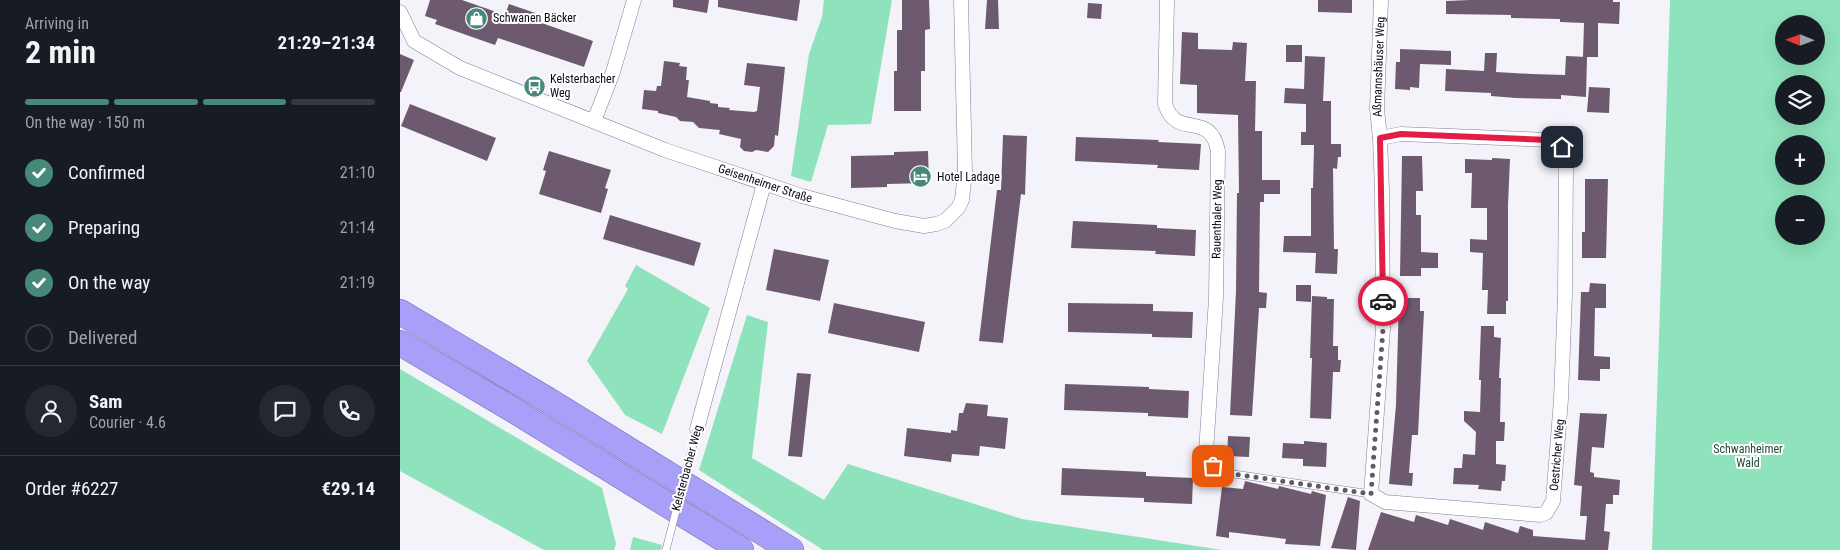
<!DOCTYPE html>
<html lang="en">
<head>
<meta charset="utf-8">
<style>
  :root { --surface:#171b24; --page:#242831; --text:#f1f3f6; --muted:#9ea1a6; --line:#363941; --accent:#46897a }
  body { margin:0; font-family:"Roboto Condensed",sans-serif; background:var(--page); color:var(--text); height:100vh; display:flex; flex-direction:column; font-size:19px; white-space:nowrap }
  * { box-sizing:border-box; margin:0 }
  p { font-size:16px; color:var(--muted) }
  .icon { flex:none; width:28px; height:28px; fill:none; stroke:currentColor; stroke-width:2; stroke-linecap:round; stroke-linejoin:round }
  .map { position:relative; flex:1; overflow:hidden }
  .side { display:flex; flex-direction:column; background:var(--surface); width:400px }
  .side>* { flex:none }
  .needle { width:32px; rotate:271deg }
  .tools { position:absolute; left:1375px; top:15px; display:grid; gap:10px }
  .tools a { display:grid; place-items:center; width:50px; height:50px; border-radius:50%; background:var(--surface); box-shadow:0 5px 20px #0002; font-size:25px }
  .pin { position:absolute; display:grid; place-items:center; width:42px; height:42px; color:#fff; margin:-21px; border-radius:10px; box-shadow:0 2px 8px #0006 }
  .courier { position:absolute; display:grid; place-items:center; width:50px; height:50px; margin:-25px; border:4px solid #e11d48; border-radius:50%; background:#fff; color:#222; box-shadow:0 1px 6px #0007 }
  .summary em { font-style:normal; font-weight:700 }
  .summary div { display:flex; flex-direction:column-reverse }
  .summary { display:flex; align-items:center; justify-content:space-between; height:85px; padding:0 25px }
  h1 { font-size:32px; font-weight:700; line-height:38px }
  .bar { display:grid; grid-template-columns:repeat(4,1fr); gap:8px 5px; align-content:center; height:60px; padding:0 25px }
  .bar i { height:6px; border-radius:4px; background:var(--line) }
  .bar .on { background:var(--accent) }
  .bar p { grid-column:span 4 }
  .line { display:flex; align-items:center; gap:12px; padding:0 25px; border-top:1px solid var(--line) }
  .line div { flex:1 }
  .round { display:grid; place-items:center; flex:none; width:52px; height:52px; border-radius:26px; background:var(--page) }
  ol { padding:0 25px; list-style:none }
  li { display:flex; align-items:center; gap:15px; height:55px }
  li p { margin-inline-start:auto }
  li .icon { padding:5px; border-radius:50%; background:var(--accent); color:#fff; stroke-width:4 }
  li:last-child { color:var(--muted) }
  li i { width:28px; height:28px; border:2px solid var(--line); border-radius:50% }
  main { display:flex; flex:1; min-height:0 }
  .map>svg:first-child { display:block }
</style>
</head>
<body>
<main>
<section class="side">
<div class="summary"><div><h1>2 min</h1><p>Arriving in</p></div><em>21:29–21:34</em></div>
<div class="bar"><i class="on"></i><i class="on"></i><i class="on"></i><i></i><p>On the way · 150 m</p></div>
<ol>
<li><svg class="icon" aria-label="check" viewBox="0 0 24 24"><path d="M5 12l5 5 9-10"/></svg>Confirmed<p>21:10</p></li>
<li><svg class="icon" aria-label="check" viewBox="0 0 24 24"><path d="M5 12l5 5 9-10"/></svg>Preparing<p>21:14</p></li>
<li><svg class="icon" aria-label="check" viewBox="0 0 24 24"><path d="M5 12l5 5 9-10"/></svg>On the way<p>21:19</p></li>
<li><i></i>Delivered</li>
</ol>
<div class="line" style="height:90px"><a class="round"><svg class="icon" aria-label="person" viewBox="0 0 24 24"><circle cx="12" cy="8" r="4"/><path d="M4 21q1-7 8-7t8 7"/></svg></a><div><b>Sam</b><p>Courier · 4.6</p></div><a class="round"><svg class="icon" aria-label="chat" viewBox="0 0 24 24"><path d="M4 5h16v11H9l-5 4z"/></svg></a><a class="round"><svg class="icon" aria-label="phone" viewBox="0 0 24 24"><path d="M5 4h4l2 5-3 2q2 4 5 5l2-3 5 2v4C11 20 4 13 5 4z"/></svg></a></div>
<div class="line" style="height:65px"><div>Order #6227</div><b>€29.14</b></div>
</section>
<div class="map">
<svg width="1440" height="550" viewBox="0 0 1440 550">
  <rect width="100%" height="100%" fill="#f4f3fa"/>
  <path fill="#8ee3bc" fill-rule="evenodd" d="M424 0H492L471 124 428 125 411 182 391 176 409 54 422 17Z
    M1270 0H1440V550H1252ZM1384 24H1416V56H1384ZM1384 84H1416V116H1384ZM1384 144H1416V176H1384ZM1384 204H1416V236H1384Z
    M236 265 310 308 262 434 225 415 187 361 228 289 225 286Z
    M347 315 368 322 352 458 424 500 448 464 622 519 822 550H423L299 470Z
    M0 369 202 488 216 544 214 550H144L0 471Z
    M233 537 262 545 261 550H230Z"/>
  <path fill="#6e5a6f" d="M30 0H62L105 15 109 4 138 14 136 21 193 41 184 67 98 38 95 45 35 24 37 20 25 16Z
    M273 0H309L307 13 273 7Z
    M318 0H400L397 21 318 7Z
    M502 0H529L530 29 525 30V71H521V111H494V71H497V30H502Z
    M587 0H598L599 29H585Z
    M918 0H952V13L918 12Z
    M1070 0H1213V2H1220L1219 24 1198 23V57H1183L1184 23 1160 22V19L1111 18V15L1046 14V1Z
    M688 3 702 4 701 19 687 18Z
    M782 32 798 33V49L832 50 833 42 847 43 845 81H856L855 131H862V180H880V194H864V202H860L859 292 867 293 866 308H859L852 416 830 415 836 291 837 193H839L838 115 797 113V85L780 84Z
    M886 45H902V62H886Z
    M1000 49 1051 51V65L1020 64 1019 88 1010 87V90L995 89 996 62H1000Z
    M1085 53H1097L1096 72 1132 74 1165 75 1166 56 1187 57 1186 97 1161 95V99L1116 98 1091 96V93L1045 91 1046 69 1084 71Z
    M0 54 14 60 1 92H0Z
    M905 56 925 57 923 101H931V144H941V157H938L937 169 933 168 934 249H938L937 274 915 273 916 253 883 252 884 236H911V188H913L914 145H901V132H906V104L884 103 885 88 904 89Z
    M264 61 280 63 279 66 287 67 286 80H289L287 97 310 101V103L318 104V107L330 108 329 110 354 112 357 111 360 87 344 85 347 63 385 67 378 136 375 135 374 146 368 152 356 150 352 152 344 151 340 147 341 139 319 134 320 130 299 128 293 122 280 121 276 117 258 113V111L242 109 244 90 256 91 257 86H261Z
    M1189 87 1210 88 1209 113 1187 112Z
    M10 104 96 138 87 161 1 126Z
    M603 135 627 136 625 195 621 194 603 343 579 341 597 190H601Z
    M676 137 759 140 758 142 801 144 799 170 757 168 758 165 675 161Z
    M149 151 211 170 205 188 208 189 201 213 139 194 146 171 143 170Z
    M528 151 529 183 487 184V187L451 188V156L494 155V152Z
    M1002 156H1022L1023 191H1016V215H1021V252L1038 253V268H1021V276H1000Z
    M1092 158 1110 159 1108 205V301H1106V314H1087L1088 290H1082L1083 253 1070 252V239L1087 240V208H1071L1072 173H1065V159L1092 160Z
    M1185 179H1208L1206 258H1182V232H1185Z
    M210 215 301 243 294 266 203 239Z
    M673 221 757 225V228L796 230 795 256 755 254 756 251 671 248Z
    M374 249 429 260 420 301 366 290Z
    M1190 283 1206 284V308H1195L1194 356 1210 357V369H1200V381L1178 380 1181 292H1189Z
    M896 285H911V302L896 301Z
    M912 296 927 297V299H934L933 346H938V360H941L940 372H933L931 419 910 418 912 358H910Z
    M999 298H1020V311H1024L1018 435H1012L1009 473H1013L1012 486 989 484 996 405Z
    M434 303 525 322 519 352 428 333Z
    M668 303 753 304V311L793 312 792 338 752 337V334L668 332Z
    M1081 326H1094V337L1101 338 1099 378H1101L1100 422H1105L1104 441H1096V464L1106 465 1105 481H1102L1101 491 1078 489 1079 485 1053 484 1054 468H1062L1063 454 1075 455 1076 432 1064 421V411L1080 412 1081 380H1079Z
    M397 373 411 374 402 457 388 456Z
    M665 384 749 387V389L789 391 788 418 748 416V413L664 410Z
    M566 403 588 405 587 416 608 418 605 449 580 446 579 456 552 454 551 462 504 456 507 428 551 433V430L557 431 559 413H563Z
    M1180 413 1207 414 1204 448 1192 447 1190 472 1194 473V477L1220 480 1219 495H1213V504H1206L1204 531 1210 532 1208 550H968L981 512 1014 522 1016 515 1048 525 1050 519 1083 530 1085 522 1118 533 1120 526 1133 530V536L1185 540 1187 516H1180L1182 486 1174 485Z
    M828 436 850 437 849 457 827 456Z
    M904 441 927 443 926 467 903 466V459L882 458 883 443 904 444Z
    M662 468 746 472V476L793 478 792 504 744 502V498L661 495Z
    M845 481 878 489 879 486 911 494 912 491 926 495 920 546 885 544 886 539 829 532V538L816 536 822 487 843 489Z
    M948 497 960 501 956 550 931 548Z"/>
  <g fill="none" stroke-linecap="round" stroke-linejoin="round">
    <defs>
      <path id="lane" d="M813 466 827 473 971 494"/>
      <g id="street">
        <path d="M767 0 765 104C777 141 810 109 818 151L816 298 806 452 813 466"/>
        <path id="s1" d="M0 12 14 41 60 68 265 150 402 196 495 221 524 226 536 224 545 221 558 208 562 200 565 172 561 0"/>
        <path d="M194 121 213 72 234 0"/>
        <path id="s2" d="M980 138 1001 134 1149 140C1161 145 1165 151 1166 164L1165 295 1161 399 1153 501 1146 513 1140 515 985 502 971 494 983 329 982 190 980 138 977 109 981 0"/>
        <path d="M297 429 364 184"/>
      </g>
      <path id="highway" d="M0 312 148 400 391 550
        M0 343 105 405 341 550"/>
    </defs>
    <use href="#lane" stroke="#817e99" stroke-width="8"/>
    <use href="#street" stroke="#817e99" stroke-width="15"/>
    <use href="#highway" stroke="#706ba8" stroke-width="26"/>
    <use href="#lane" stroke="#fff" stroke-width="7"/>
    <use href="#street" stroke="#fff" stroke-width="14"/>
    <use href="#highway" stroke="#a79ff8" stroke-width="25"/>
    <defs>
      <path id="lane-bridge" d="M266 550 297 429"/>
    </defs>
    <use href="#lane-bridge" stroke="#817e99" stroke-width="8" stroke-linecap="butt"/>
    <use href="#lane-bridge" stroke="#fff" stroke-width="7"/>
  </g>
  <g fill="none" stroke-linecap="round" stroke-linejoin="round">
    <path stroke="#5d5c64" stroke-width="5" stroke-dasharray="0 9" d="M813 466 827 473 971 494 983 329V301"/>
    <path stroke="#e11d48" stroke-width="6" d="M983 301 980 138 1001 134 1149 140 1162 147"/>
  </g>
  <defs>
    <symbol id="shop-disc" viewBox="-11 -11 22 22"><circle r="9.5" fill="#46897a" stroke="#fff"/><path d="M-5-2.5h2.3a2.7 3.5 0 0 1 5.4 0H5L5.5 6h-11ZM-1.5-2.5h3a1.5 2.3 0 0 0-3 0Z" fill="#fff"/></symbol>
    <symbol id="bus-disc" viewBox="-11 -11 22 22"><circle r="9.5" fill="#46897a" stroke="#fff"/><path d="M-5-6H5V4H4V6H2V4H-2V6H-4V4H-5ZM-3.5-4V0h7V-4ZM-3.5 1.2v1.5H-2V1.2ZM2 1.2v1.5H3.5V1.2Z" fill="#fff"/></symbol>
    <symbol id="hotel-disc" viewBox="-11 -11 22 22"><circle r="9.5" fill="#46897a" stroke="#fff"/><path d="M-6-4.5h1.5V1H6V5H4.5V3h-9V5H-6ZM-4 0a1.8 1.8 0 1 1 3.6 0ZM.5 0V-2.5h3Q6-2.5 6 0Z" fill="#fff"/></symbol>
  </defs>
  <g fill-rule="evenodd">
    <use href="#shop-disc" x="64" y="6" width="25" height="25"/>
    <use href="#bus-disc" x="122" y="74" width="25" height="25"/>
    <use href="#hotel-disc" x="508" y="164" width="25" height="25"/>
  </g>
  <g text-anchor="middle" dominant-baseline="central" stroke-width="4" stroke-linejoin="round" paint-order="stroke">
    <g font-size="12" fill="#0b0a14" stroke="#fff" text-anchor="start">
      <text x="93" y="18">Schwanen Bäcker</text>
      <text x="150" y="79">Kelsterbacher<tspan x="150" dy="14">Weg</tspan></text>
      <text x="537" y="177">Hotel Ladage</text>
    </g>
    <g font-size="12" fill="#0b0a14" stroke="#fff">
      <text stroke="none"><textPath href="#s2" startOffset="1158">Aßmannshäuser Weg</textPath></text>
      <text stroke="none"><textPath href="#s1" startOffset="412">Geisenheimer Straße</textPath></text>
      <text transform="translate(817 219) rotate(-89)">Rauenthaler Weg</text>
      <text transform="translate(1157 455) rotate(-85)">Oestricher Weg</text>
      <text transform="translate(287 468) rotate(-75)">Kelsterbacher Weg</text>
    </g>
    <g font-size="12" fill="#214938" stroke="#fff">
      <text x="1348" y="449">Schwanheimer<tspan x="1348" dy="14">Wald</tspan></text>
    </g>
  </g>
</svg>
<div class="tools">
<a><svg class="needle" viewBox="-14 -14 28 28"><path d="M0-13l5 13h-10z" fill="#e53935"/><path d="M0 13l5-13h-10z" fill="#9ea1a6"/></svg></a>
<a><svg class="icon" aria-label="layers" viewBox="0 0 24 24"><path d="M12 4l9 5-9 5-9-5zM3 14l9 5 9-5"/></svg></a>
<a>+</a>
<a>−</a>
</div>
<div class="pin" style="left:813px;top:466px;background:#ea580c"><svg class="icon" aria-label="bag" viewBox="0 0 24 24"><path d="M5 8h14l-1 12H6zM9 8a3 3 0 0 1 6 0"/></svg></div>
<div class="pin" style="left:1162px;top:147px;background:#1f2937"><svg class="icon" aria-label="home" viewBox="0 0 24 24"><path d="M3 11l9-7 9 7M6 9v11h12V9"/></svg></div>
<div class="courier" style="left:983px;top:301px"><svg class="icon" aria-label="car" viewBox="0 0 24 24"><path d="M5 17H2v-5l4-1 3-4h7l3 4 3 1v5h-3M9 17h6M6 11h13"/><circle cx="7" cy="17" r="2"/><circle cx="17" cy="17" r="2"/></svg></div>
</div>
</main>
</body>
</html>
